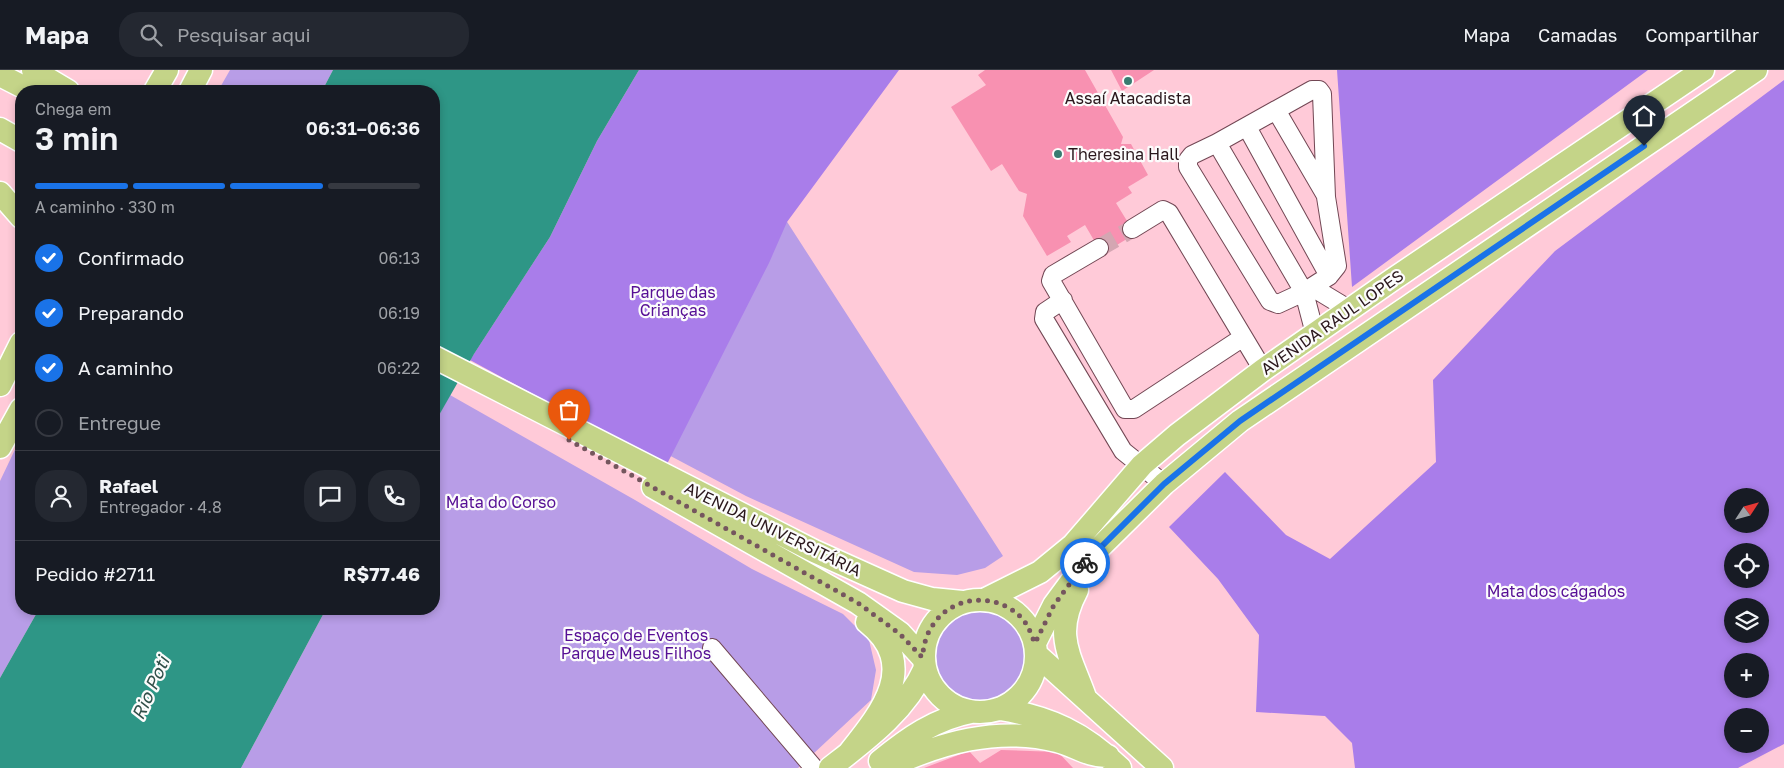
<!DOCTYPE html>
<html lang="pt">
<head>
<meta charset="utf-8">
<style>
  :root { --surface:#171b24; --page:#242831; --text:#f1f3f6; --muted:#9ea1a6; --line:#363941; --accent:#1a73e8 }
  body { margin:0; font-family:"Golos Text",sans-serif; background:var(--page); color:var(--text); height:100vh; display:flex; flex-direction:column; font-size:19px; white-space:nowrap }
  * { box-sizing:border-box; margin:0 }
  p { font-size:16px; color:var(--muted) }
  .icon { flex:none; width:28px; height:28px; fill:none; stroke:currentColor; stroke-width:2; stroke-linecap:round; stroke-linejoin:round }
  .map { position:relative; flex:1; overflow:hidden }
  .side { position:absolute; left:15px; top:15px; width:425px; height:530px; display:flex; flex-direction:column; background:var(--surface); border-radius:20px; box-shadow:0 2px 8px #0003 }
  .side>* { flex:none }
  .needle { width:32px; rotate:54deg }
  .fabs { position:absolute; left:1724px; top:418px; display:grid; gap:10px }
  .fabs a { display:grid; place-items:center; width:45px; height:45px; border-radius:50%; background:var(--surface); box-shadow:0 2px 8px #0003; font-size:25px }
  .pin { position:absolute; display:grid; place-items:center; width:42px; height:42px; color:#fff; margin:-51px -21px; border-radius:50% 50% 50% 0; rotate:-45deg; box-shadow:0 0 5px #0007 }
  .pin .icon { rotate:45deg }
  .courier { position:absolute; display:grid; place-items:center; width:50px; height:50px; margin:-25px; border:4px solid #1a73e8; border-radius:50%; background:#fff; color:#222; box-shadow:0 1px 6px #0007 }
  .summary em { font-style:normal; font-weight:600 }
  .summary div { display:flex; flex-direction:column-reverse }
  .summary { display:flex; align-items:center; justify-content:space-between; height:85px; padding:0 20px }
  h1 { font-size:32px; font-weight:600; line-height:38px }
  .bar { display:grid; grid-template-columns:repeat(4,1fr); gap:8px 5px; align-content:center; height:60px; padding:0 20px }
  .bar i { height:6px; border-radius:4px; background:var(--line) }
  .bar .current { background:var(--accent) }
  .bar p { grid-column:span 4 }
  .line { display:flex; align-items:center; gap:12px; padding:0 20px; border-top:1px solid var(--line) }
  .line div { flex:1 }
  .round { display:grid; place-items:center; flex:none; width:52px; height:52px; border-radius:20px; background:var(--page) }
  ol { padding:0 20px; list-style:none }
  li { display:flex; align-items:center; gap:15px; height:55px }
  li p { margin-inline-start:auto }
  li .icon { padding:5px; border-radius:50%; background:var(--accent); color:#fff; stroke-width:4 }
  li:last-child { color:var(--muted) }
  li i { width:28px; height:28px; border:2px solid var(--line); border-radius:50% }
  header { display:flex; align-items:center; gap:30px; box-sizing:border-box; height:70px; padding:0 25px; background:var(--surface); border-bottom:1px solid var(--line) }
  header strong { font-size:24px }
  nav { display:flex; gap:28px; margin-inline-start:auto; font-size:18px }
  .search { width:350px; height:45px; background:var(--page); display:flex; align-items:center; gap:12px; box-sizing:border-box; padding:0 18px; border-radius:20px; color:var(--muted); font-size:19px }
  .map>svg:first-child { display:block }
</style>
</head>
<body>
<header>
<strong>Mapa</strong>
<div class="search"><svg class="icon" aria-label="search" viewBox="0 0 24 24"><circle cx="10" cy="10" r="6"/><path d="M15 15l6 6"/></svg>Pesquisar aqui</div>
<nav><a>Mapa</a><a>Camadas</a><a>Compartilhar</a></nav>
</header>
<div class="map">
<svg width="1784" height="698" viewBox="0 0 1784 698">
  <rect width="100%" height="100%" fill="#ffcad8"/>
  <path fill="#b89de7" d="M230 0H333L322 21H218Z
    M639 0 760 110 1003 486 985 498 957 505 914 502 746 426 597 347Z
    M450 325 635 430 752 499 843 544 869 570 876 600 871 630 798 698H241L326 539H434V354Z
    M21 367V539H39L0 608V411Z
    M935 586a45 45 0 1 1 90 0a45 45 0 1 1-90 0Z"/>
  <path fill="#a97dea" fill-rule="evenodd" d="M639 0H899L787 152 769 193 666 396 470 290 550 167 597 71Z
    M1337 0H1648L1352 217Z
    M1784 10V674L1738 698H1355L1352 673 1325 646 1256 642 1259 565 1218 509 1169 457 1225 402 1286 465 1330 489 1436 392 1433 310 1555 181ZM1732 426H1760V454H1732ZM1732 481H1760V509H1732ZM1732 536H1760V564H1732ZM1732 591H1760V619H1732ZM1732 646H1760V674H1732Z"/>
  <path fill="#2e9686" d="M333 0H639L597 71 550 167 474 284 434 354V21H322Z
    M39 539H326L241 698H0V608Z"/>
  <path fill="#f891b1" d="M985 0H1085L1123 67 1121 74H1131L1148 105 1128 117 1132 123 1116 133 1135 164 1102 184 1085 155 1067 166 1071 172 1047 186 1023 146 1027 124 1019 121 1002 94 991 101 951 37 986 15 978 5Z
    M1111 0H1154L1122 21Z
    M1001 680 1058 682 1073 698H924L969 681 980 693Z"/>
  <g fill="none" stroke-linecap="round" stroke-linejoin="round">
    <path stroke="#d4a6b2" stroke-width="18" stroke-dasharray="18 9" stroke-linecap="butt" d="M1099 178 1132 159"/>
    <defs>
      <path id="minor" d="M1312 20H1319L1322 24 1326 127 1337 196 1329 206 1304 222 1217 73Z
        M1276 40 1325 124
        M1247 57 1329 206
        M1217 73 1192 85 1188 90V97L1270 231 1278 234 1304 222 1315 264
        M1132 159 1163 140 1169 143 1263 300
        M1099 178 1053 205 1051 211 1125 339H1134L1242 268
        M1312 217 1350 240
        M1063 230 1045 242 1044 249 1123 381 1164 414
        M712 578 814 698"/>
      <path id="major" d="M33 0 68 21
        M0 5 31 21
        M155 21 167 0
        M190 21 201 0
        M0 59 21 71
        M0 123 21 147
        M434 287 814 481 903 521 932 529 962 532
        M0 315 21 273
        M0 377 21 339
        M653 417 858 533 900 563 922 587
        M1077 520C1053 565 1070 585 1085 627
        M924 586a56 56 0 1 1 112 0a56 56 0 1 1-112 0Z
        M984 530 1040 502 1073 475 1142 395 1177 365 1263 300 1392 210 1703 0
        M1035 573 1054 535 1088 489 1164 414 1240 351 1756 0
        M1036 584 1162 698
        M1000 639C1050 647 1084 663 1120 698
        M849 683C881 643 921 595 867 552
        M880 691C908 668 935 649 971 642
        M830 698C866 670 906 641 925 598
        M886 698C940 673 997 656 1057 671 1074 675 1089 687 1108 686"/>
    </defs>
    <use href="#minor" stroke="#724754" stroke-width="20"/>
    <use href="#major" stroke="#fff" stroke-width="25"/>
    <use href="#minor" stroke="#fff" stroke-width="18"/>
    <use href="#major" stroke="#c4d488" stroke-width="22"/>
  </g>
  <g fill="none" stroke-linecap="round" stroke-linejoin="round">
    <path stroke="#75565e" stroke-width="5" stroke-dasharray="0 9" d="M569 370 858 533 900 564 922 587C924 577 925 567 931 558 951 522 1005 521 1027 555 1030 560 1032 567 1035 573L1054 535 1085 493"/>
    <path stroke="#1a73e8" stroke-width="6" d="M1085 493 1164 414 1240 351 1644 76"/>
  </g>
  <g fill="#387c71" stroke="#fcfcfc" stroke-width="2">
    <circle cx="1128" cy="11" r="5"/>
    <circle cx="1058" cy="84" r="5"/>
  </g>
  <g text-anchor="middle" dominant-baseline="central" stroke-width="4.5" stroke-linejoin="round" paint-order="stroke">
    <g font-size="16" fill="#2a171c" stroke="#fcfcfc">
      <text x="1128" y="28">Assaí Atacadista</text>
      <text x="1068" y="84" text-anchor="start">Theresina Hall</text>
    </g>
    <g font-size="16" fill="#560f95" stroke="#fcfcfc">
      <text x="673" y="222">Parque das<tspan x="673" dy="18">Crianças</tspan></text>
      <text x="501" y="432">Mata do Corso</text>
      <text x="1556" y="521">Mata dos cágados</text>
      <text x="636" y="565">Espaço de Eventos<tspan x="636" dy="18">Parque Meus Filhos</tspan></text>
    </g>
    <g font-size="16" fill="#2a171c" stroke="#fcfcfc">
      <text transform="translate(1332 252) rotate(-35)">AVENIDA RAUL LOPES</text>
      <text transform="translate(773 459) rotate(26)">AVENIDA UNIVERSITÁRIA</text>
    </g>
    <g font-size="18" font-style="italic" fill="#31504a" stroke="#fcfcfc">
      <text transform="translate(150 618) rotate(-66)">Rio Poti</text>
    </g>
  </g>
</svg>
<div class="fabs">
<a><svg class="needle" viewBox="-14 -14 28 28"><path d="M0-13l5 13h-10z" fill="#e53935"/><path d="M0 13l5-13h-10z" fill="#9ea1a6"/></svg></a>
<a><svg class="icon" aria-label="locate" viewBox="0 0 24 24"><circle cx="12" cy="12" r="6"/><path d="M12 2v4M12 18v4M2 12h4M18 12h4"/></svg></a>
<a><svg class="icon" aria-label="layers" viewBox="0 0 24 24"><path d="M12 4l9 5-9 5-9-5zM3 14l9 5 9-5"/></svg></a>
<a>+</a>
<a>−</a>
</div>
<div class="pin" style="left:569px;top:370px;background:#ea580c"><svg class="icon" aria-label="bag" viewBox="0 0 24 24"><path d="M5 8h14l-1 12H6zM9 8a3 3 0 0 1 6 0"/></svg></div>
<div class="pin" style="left:1644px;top:76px;background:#1f2937"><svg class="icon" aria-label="home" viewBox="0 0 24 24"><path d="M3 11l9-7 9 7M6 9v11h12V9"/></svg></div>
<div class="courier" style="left:1085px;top:493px"><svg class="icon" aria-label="bike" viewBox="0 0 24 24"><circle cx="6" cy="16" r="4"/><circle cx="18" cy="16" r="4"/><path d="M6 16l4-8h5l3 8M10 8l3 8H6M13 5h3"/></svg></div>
<section class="side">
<div class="summary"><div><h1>3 min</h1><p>Chega em</p></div><em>06:31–06:36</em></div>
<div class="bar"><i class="current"></i><i class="current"></i><i class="current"></i><i></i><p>A caminho · 330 m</p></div>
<ol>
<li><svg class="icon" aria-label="check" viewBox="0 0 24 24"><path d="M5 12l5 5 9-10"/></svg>Confirmado<p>06:13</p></li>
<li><svg class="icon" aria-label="check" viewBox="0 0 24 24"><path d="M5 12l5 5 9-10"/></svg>Preparando<p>06:19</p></li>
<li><svg class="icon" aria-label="check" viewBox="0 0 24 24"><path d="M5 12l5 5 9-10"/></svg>A caminho<p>06:22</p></li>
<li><i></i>Entregue</li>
</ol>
<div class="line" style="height:90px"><a class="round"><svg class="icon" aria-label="person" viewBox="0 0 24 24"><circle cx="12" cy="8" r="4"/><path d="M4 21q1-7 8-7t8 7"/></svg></a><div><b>Rafael</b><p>Entregador · 4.8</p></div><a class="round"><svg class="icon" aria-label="chat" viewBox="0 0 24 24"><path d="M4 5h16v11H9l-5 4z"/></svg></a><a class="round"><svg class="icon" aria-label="phone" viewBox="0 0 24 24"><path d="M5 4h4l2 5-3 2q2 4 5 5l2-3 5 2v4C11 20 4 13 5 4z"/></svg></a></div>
<div class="line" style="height:65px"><div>Pedido #2711</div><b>R$77.46</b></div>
</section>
</div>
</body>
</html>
